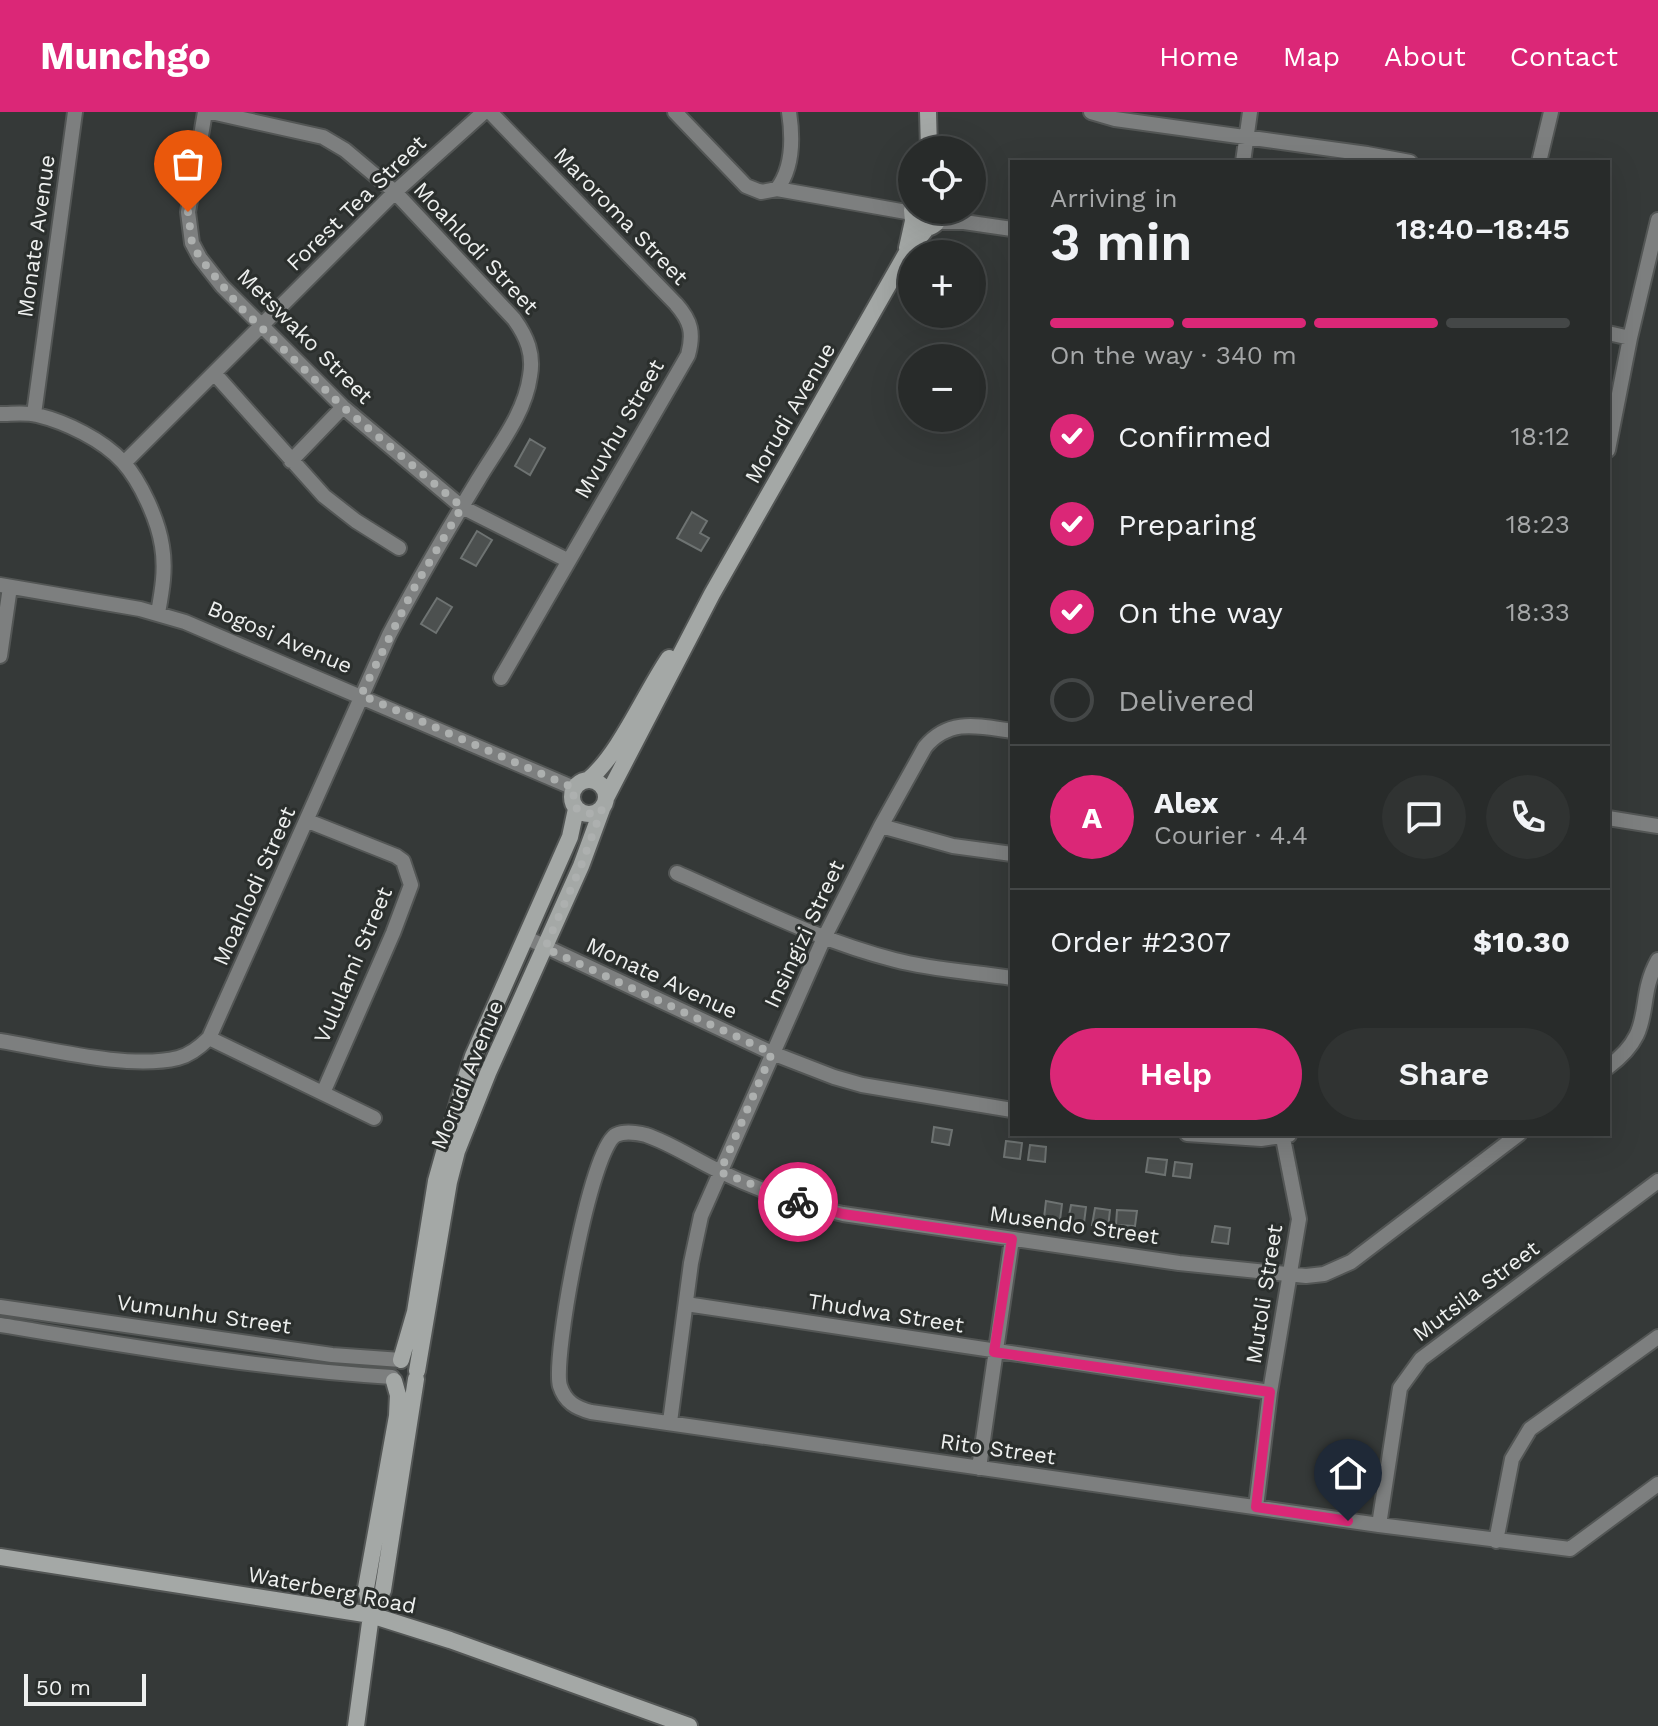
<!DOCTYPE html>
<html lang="en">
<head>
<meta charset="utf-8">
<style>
  :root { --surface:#282b2a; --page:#303332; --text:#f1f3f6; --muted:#a5a7a8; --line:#444747; --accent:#db2777 }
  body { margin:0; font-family:"Work Sans",sans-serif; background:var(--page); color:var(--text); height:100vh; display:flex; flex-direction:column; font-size:30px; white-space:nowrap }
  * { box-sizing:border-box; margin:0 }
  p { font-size:26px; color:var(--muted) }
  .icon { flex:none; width:44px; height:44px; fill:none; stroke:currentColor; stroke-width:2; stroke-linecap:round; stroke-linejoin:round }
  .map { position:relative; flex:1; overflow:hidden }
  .details { position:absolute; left:1010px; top:48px; width:600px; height:976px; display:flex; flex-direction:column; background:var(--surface); border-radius:0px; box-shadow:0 8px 32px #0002,0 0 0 2px var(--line) }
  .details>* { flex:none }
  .buttons { position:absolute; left:898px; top:24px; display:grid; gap:16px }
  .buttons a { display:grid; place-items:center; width:88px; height:88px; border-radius:50%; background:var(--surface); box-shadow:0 8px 32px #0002,0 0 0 2px var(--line); font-size:40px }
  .scale { position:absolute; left:24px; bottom:20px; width:122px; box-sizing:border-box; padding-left:8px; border:4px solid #eef0ef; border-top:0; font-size:22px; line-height:28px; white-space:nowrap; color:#eef0ef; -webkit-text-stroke:6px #2b2f2d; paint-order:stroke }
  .pin { position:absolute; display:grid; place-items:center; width:68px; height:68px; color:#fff; margin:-82px -34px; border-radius:50% 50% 50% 0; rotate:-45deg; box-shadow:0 0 8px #0007 }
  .pin .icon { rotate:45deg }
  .courier { position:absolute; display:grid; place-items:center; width:80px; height:80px; margin:-40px; border:6px solid #db2777; border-radius:50%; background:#fff; color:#222; box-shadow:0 2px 10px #0007 }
  .headline em { font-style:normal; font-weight:600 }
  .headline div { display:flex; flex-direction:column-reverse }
  .headline { display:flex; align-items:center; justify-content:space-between; height:136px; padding:0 40px }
  h1 { font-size:52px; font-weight:600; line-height:60px }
  .bar { display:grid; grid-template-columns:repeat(4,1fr); gap:12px 8px; align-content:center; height:96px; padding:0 40px }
  .bar i { height:10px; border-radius:6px; background:var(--line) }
  .bar .current { background:var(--accent) }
  .bar p { grid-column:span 4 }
  .line { display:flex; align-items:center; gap:20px; padding:0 40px; border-top:2px solid var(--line) }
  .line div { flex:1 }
  .round { display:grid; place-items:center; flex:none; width:84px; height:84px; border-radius:42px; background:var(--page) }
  ol { padding:0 40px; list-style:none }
  li { display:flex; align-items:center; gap:24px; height:88px }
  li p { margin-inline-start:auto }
  li .icon { padding:8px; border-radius:50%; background:var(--accent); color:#fff; stroke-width:4 }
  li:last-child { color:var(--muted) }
  li i { width:44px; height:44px; border:4px solid var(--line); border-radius:50% }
  .primary-button { display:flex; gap:16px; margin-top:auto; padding:16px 40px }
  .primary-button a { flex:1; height:92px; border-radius:48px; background:var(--accent); color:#fff; font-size:32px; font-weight:600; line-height:92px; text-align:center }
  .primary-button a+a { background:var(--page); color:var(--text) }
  header { display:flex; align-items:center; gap:48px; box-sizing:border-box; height:112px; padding:0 40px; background:var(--accent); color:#fff }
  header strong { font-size:38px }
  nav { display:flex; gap:44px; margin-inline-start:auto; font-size:28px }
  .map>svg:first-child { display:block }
</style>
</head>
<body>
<header>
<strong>Munchgo</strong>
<nav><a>Home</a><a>Map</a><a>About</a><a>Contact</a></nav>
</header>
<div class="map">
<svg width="1658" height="1614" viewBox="0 0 1658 1614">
  <rect width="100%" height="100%" fill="#353938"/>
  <path fill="#4c504f" stroke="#6e7372" stroke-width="2" d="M530 327 545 336 530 363 515 354Z
    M692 400 707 409 700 421 709 426 701 439 677 426Z
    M477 419 492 428 476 454 461 446Z
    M437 486 452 495 436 521 421 512Z
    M934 1015 952 1018 949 1033 932 1030Z
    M1006 1029 1022 1031 1020 1047 1004 1045Z
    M1030 1033 1046 1035 1045 1050 1028 1048Z
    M1148 1046 1167 1048 1165 1063 1146 1060Z
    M1175 1050 1192 1052 1190 1066 1173 1064Z
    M1046 1089 1062 1092 1060 1108 1044 1106Z
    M1071 1093 1086 1095 1084 1111 1068 1109Z
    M1095 1096 1110 1098 1108 1116 1092 1113Z
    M1117 1098 1137 1099 1135 1114 1116 1113Z
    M1215 1114 1230 1116 1228 1132 1212 1130Z"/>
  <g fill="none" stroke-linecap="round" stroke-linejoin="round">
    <defs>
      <path id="street" d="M205 0 188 100 192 131 200 146 222 174 343 295 462 395 567 448
        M490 0 676 192C691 209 694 221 688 243L501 566
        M675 0 746 74 761 80 777 77C793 56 793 26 789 0
        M1091 0 1115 7 1367 42 1410 50
        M1243 50 1250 0
        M1539 50 1551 0
        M777 77 912 101
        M937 110H964L1012 117
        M1608 221 1630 226
        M214 261 324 384 356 409 399 436
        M0 302C12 302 26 300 37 303 66 310 103 328 123 350 141 370 158 408 162 434 166 457 162 479 158 501
        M34 302 75 0
        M1608 338 1630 226 1658 108
        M291 349 343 295
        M124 351 395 80 484 0
        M0 473 140 497 185 510 574 676
        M0 544 10 475
        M1608 706 1658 714
        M308 709 396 744 403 749 411 773 393 821 323 981
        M881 714 953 734 1012 742
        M677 761C748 792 819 829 895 848 933 858 974 860 1012 866
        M527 826 772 941 834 965 862 973 1012 998
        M209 926 374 1006
        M0 929C50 937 129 958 178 946 190 943 200 935 209 926L389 523C417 470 447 419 478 368 497 336 525 302 530 264 534 242 527 225 514 207L395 80 345 38 323 25 211 0
        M1608 955C1658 918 1634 891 1658 848
        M1187 1022 1261 1027 1289 1023
        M1519 1022 1351 1150 1324 1162 1306 1164 1179 1151 843 1102C800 1093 756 1077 717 1058 694 1047 670 1031 646 1023 638 1021 624 1019 616 1023 591 1034 552 1247 560 1274 565 1290 576 1296 591 1300L1379 1413 1570 1437 1658 1372
        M686 1192 1270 1280
        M0 1195 332 1243 401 1248
        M0 1213C130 1234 260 1257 392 1265
        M670 1310 691 1151 701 1104 824 826 881 714 925 635C949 606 978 614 1012 619
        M979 1356 1012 1127
        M1256 1395 1270 1280 1299 1107 1283 1026
        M1379 1413 1400 1276 1421 1247 1658 1069
        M1496 1429 1512 1347 1530 1317 1658 1225"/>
      <path id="secondary" d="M928 0 929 38
        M917 113C929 120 941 112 939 98
        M907 136 913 109 912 98
        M588 668C619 643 645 581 669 546
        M572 685a17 17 0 1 1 34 0a17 17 0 1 1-34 0Z
        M606 686 712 482 906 142 927 116
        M401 1248 415 1200 436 1069 460 984 473 944 570 725 576 697
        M417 1259 449 1070 457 1039 488 961 581 754 602 697
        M0 1445 371 1503 450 1528 689 1614
        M371 1503 366 1476 397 1304 398 1283 394 1269
        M356 1614 371 1503 383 1478 416 1267"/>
    </defs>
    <use href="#street" stroke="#535655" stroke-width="18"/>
    <use href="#secondary" stroke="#535655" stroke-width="20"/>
    <use href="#street" stroke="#7d7f7f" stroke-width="14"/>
    <use href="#secondary" stroke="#a4a8a6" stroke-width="16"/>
  </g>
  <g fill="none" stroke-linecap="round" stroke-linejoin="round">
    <path stroke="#adb0af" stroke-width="8" stroke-dasharray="0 14.4" d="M188 100 192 131 200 146 239 194 343 295 462 395 413 478 361 583 574 676 573 692C580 703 591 704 602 697L581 754 545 836 772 941 720 1060 798 1090"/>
    <path stroke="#db2777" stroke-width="10" d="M798 1090 843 1102 1012 1127 994 1240 1270 1280 1256 1395 1348 1409"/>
  </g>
  <g text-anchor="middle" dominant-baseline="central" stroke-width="6" stroke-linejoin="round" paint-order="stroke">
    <g font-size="22" fill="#eef0ef" stroke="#2b2f2d">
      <text transform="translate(356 91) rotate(-44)">Forest Tea Street</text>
      <text transform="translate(621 104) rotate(46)">Maroroma Street</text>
      <text transform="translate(36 124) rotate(-82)">Monate Avenue</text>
      <text transform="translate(476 136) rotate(47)">Moahlodi Street</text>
      <text transform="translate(305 224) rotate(45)">Metswako Street</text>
      <text transform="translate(790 301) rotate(-60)">Morudi Avenue</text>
      <text transform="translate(619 317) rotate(-60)">Mvuvhu Street</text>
      <text transform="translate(280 525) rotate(23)">Bogosi Avenue</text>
      <text transform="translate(254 774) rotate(-66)">Moahlodi Street</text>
      <text transform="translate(804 822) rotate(-65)">Insingizi Street</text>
      <text transform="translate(353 853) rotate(-67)">Vululami Street</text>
      <text transform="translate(662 866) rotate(25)">Monate Avenue</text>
      <text transform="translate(467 963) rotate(-68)">Morudi Avenue</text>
      <text transform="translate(1074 1113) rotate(8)">Musendo Street</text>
      <text transform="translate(1476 1179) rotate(-37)">Mutsila Street</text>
      <text transform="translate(1264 1182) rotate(-81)">Mutoli Street</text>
      <text transform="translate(886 1201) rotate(9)">Thudwa Street</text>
      <text transform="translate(204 1202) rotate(8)">Vumunhu Street</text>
      <text transform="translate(998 1337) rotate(8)">Rito Street</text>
      <text transform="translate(332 1478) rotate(11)">Waterberg Road</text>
    </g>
  </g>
</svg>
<div class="buttons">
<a><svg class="icon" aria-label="locate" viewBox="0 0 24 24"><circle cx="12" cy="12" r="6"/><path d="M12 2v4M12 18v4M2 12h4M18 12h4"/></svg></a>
<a>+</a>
<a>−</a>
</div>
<div class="scale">50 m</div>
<div class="pin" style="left:188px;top:100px;background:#ea580c"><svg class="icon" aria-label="bag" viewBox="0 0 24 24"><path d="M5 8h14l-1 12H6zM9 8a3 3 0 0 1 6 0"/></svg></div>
<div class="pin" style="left:1348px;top:1409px;background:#1f2937"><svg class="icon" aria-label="home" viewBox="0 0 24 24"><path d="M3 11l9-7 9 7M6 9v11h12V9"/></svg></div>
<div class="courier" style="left:798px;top:1090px"><svg class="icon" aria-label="bike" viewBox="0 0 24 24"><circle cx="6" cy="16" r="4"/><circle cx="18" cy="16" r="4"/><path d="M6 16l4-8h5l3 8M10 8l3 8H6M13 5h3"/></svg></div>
<section class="details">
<div class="headline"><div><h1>3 min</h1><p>Arriving in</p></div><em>18:40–18:45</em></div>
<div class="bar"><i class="current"></i><i class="current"></i><i class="current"></i><i></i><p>On the way · 340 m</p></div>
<ol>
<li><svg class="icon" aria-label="check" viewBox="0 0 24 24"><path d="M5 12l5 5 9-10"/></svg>Confirmed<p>18:12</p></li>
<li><svg class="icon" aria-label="check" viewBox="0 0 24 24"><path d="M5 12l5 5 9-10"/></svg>Preparing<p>18:23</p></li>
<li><svg class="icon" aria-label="check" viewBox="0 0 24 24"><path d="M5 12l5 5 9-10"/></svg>On the way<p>18:33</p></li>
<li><i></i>Delivered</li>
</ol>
<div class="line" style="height:144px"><b class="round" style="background:var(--accent);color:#fff">A</b><div><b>Alex</b><p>Courier · 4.4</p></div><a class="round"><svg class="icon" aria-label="chat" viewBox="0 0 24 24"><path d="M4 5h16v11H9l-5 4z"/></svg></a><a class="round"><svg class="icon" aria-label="phone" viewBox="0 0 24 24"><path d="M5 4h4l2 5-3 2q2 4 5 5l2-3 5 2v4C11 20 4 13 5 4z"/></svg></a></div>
<div class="line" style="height:104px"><div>Order #2307</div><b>$10.30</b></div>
<div class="primary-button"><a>Help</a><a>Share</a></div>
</section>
</div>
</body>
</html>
